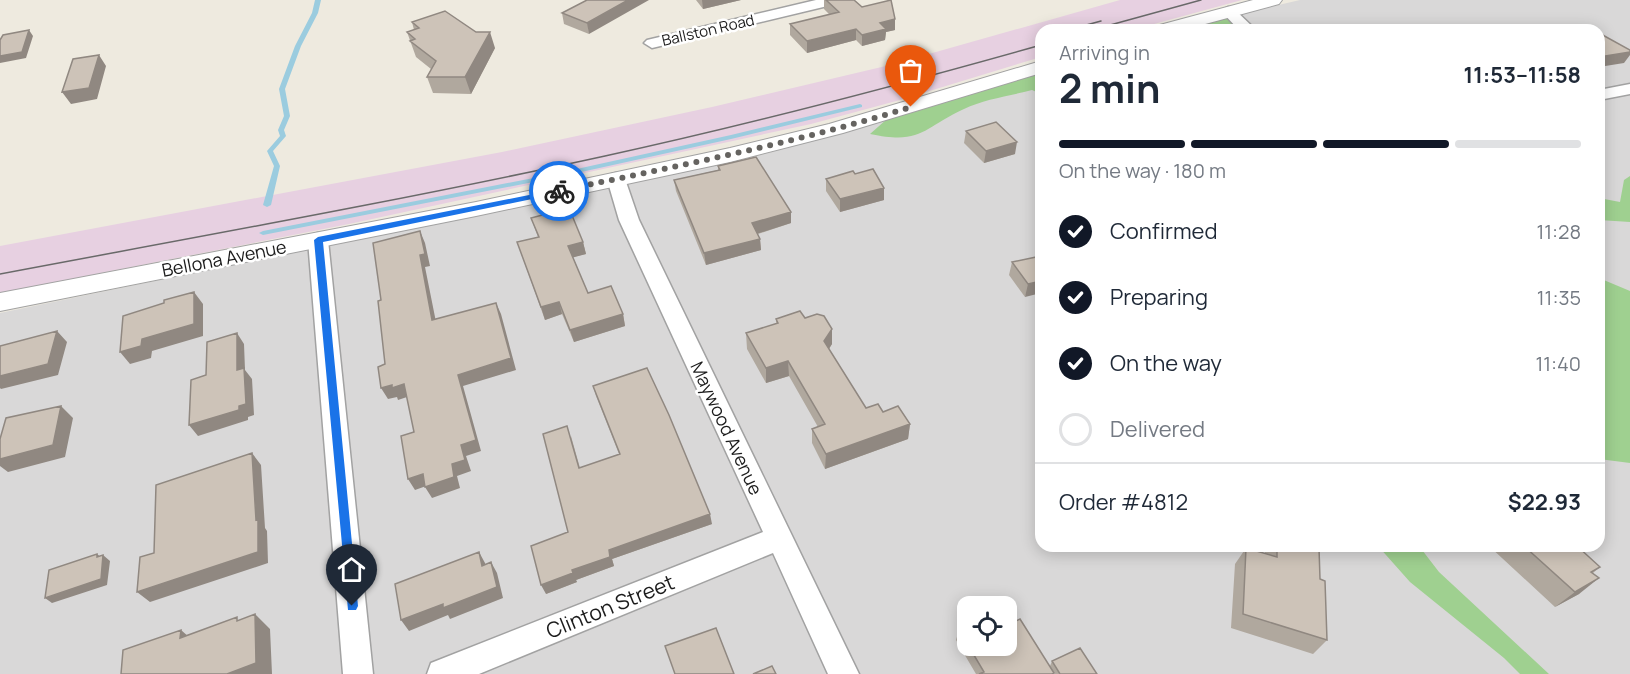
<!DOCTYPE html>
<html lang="en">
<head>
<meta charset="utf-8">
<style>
  :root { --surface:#fff; --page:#f2f2f3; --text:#1f2937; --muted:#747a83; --line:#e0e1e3; --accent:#111827 }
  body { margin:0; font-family:Manrope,sans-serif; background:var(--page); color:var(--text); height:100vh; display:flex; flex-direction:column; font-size:22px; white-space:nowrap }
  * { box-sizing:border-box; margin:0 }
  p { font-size:20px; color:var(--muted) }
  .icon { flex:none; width:33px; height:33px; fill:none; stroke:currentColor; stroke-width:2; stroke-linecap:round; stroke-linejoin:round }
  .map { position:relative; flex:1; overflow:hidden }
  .drawer { position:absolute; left:1035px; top:24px; width:570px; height:528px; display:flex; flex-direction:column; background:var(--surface); border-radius:18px; box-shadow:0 3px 15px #0003 }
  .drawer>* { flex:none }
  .buttons { position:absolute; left:957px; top:596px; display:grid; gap:12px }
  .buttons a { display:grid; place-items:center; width:60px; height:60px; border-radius:12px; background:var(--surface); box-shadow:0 3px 15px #0003; font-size:30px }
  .pin { position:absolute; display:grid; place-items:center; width:51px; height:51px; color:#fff; margin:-62px -26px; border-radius:50% 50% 50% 0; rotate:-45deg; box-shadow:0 0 6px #0007 }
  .pin .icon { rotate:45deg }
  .courier { position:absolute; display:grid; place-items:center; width:60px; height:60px; margin:-30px; border:4px solid #1a73e8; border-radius:50%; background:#fff; color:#222; box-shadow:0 2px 8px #0007 }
  .summary em { font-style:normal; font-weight:700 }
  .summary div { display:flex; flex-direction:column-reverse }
  .summary { display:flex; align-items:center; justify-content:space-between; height:102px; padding:0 24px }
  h1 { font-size:39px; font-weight:700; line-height:45px }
  .bar { display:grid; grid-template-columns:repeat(4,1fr); gap:9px 6px; align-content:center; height:72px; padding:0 24px }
  .bar i { height:8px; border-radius:4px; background:var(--line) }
  .bar .on { background:var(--accent) }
  .bar p { grid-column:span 4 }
  .line { display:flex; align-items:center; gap:15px; padding:0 24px; border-top:2px solid var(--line) }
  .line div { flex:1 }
  ol { padding:0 24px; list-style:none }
  li { display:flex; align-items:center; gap:18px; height:66px }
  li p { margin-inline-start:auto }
  li .icon { padding:6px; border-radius:50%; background:var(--accent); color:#fff; stroke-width:4 }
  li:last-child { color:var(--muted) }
  li i { width:33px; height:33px; border:3px solid var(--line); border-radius:50% }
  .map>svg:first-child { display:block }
</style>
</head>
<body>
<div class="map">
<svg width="1630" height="674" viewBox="0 0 1630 674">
  <rect width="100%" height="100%" fill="#eeeadf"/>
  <path fill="#d9d8d8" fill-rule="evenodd" d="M1300 0H1630V674H0V313L749 158 850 131 1041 72V546H1599V30H1235L1222 18ZM968 606H1006V645H968Z"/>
  <path fill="#e7d0e1" d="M1120 0H1242L1132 30H1041V57L900 100 811 124 349 224 0 293V246L502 152 712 107 890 65Z"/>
  <path fill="#9fd090" d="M1225 17 1239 30H1183Z
    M1031 72 1041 78V94L1032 90C1010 96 984 99 964 109 922 128 923 145 870 134L887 119Z
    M1630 176V222L1599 220V198L1620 202 1624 180Z
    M1599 278 1630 291V463L1599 459Z
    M1378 546H1419L1439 572 1549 674H1520L1504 658 1410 582Z"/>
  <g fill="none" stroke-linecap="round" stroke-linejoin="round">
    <path fill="#9bccdf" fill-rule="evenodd" d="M315 0H321L318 13 301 46 285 89 290 116 284 130 286 136 273 151 280 166 271 205 267 207 263 205 274 166 267 151 280 136 278 130 284 116 279 89 295 46 312 13Z
      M1199 22H1203L1211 30H1205L1199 24Z
      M860 104 862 105V107L731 139 554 178 263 235 259 233 263 231 554 174 731 135Z"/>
    <defs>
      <path id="minor" d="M816 0H842L840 3 652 48 644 43 647 40Z
        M1228 7 1233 8 1256 30H1239L1221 11Z
        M1630 84V94L1599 100V90Z
        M616 173 623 175 625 179 639 220 859 674H828L773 553 479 674H427L431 663 763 532 619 220 607 179 609 175Z
        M318 233 325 235 328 240 373 674H343L308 240 311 235Z"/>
      <path id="tertiary" d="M1253 0H1282L1279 4 1183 30H1153L1156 26Z
        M1041 61V73L843 133 730 162 476 216 0 311V293L476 202 730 148 829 124Z"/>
    </defs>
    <use href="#minor" stroke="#a2a2a2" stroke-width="3"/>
    <use href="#tertiary" stroke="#a2a2a2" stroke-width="2"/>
    <use href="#minor" fill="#fff" fill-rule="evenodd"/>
    <use href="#tertiary" fill="#fff" fill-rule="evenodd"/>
    <path stroke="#696969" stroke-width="1.5" d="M1068 30 1101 21
      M1092 30 1201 0
      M0 274C202 236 404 200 605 156 751 124 896 86 1041 45"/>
  </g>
  <path fill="#b0a89e" d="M587 0 589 34 564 24 562 13Z
    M696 0H741L703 9Z
    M824 0H854L862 7 895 30 886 32 885 40 862 46 856 40 807 53 790 35V24L830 15 824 9Z
    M412 22 495 48 471 94 433 93 427 77 431 69 416 57 407 32 414 30Z
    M966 131 1015 154 984 163 964 143Z
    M718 166 791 223 758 234 760 239 761 250 706 265 676 191 674 180 718 170Z
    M855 174 884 188V200L840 212 826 191V179Z
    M531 218 583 242 586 254 573 257 588 293 623 314 625 326 574 342 562 314 545 320 517 242 538 237Z
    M1041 256 1025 297 1009 275 1012 262Z
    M805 318 832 344 829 349 866 408 883 412 910 424 908 439 825 469 812 443V429L818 427 789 376 766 383 747 349 746 333 776 324V319Z
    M593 386 712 524 612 559 614 566 576 580 577 582 546 594 568 532 571 436 580 468 619 454 596 396Z
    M1269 546H1311L1320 579 1327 640 1313 654 1231 628 1235 564 1246 548 1265 554V552Z
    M1489 546H1581L1579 548 1600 567 1593 573 1579 594 1555 607Z
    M1008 625 1050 666 1052 661 1097 674H1055L1054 673 1053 674H976L956 640 959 630Z"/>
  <path fill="#908881" d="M628 0H649L589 34 587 23Z
    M702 0H741L703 9Z
    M895 19V30L886 32 885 40 862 46V35L880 23Z
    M856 29V40L807 53V41Z
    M29 30 33 36 26 58 0 63V56Z
    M490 32 495 48 471 94 465 77Z
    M1630 52V55L1624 63 1599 67V57Z
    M99 55 106 66 97 99 71 104 62 92Z
    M1017 142 1015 154 984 163 986 151Z
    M884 188V200L840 212V199Z
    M791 212V223L753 235 752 223Z
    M420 231 425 243 430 266 425 267 438 332 432 320 420 255Z
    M760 239 761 250 706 265 704 253Z
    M583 242 586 254 571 258 568 246Z
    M1041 281V293L1025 297 1028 284Z
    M194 292 203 304V336L152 351 151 358 130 364 120 352 142 339Z
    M559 302 562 314 545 320 541 307Z
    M496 303 501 314 516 370 463 386 481 451 466 456 471 471 457 476 460 488 432 498 425 487 452 464 461 445 458 375Z
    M623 314 625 326 574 342 570 330Z
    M832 329V344L824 356V341Z
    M57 331 67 342 58 375 1 389 0 388V376Z
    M237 333 244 344 245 370 252 379 254 415 248 417V420L198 436 189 425 237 370Z
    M788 361 789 376 766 383V368Z
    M404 384 410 396 398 400 397 397 388 399 381 388 392 385Z
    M61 406 73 418 65 457 8 472 0 466V459Z
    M910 424 908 439 825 469 826 454Z
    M252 453 261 465 265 528 267 531 268 563 150 602 137 592 256 520Z
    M423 474 429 485 415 490 408 479Z
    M710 514 712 524 612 559 614 566 576 580 577 582 546 594 541 585 609 550Z
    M479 552 485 563 488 576 482 566Z
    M97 554 103 559V555L110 561 107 585 52 603 45 598 97 557Z
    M491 562 497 573 503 598 450 619 448 615 409 631 401 620Z
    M1599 578 1579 594 1555 607 1575 592Z
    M255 614 270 629 272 674H227Z
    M181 630 198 645 180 638Z"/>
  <path fill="#cdc3b8" stroke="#908881" stroke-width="1.5" d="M587 0H628L587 23 562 13Z
    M826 0H854L862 7 891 0 895 19 880 23 886 29 862 35 856 29 807 41 790 24 839 12Z
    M445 11 476 32H490L465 77H427L436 61 410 41 415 39 407 32 419 28 412 22Z
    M29 30 22 52 0 56V40L3 35Z
    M1599 33 1630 50V52L1599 57Z
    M99 55 89 88 62 92 73 59Z
    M996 122 1017 142 986 151 966 131Z
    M756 157 791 212 752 223 760 239 704 253 674 180 720 170 718 166Z
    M873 169 884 188 840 199 826 179 853 171 855 174Z
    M569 208 583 242 568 246 588 293 611 286 623 314 570 330 559 302 541 307 517 242 539 237 531 218Z
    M420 231 425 254 420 255 432 320 496 303 511 358 458 375 476 440 461 445 465 460 452 464 454 477 425 487 423 474 408 479 401 436 414 432 404 384 392 388V385L381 388 378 367 385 364 378 301 381 300 373 243Z
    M1041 256V281L1028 284 1012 262Z
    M194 292V324L142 339 141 346 120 352 123 316 164 303V300Z
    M800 311 805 318 817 314 824 316 832 329 824 341 866 408 878 404 883 412 898 406 910 424 826 454 812 429 825 424 788 361 766 368 746 333 778 323 776 319Z
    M57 331 48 364 0 376V346Z
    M237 333V370L244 368 246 404 239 406V410L189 425 191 380 206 375 207 342Z
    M647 368 669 415 710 514 609 550 610 557 572 570 573 573 541 585 531 546 568 532 543 434 567 426 579 468 620 454 593 386Z
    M61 406 53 445 0 459V439L6 418Z
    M252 453 256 520 258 519V552L137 592 140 557 154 553 156 485Z
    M1277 546H1311L1319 548 1320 579 1325 581 1327 640 1243 614 1246 548 1277 557Z
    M1524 546H1577L1600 567 1591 572 1599 578 1575 592Z
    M479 552 482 566 491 562 497 587 443 608V604L401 620 395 584Z
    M97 554V557L103 555 101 579 45 598 49 570Z
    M255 614 256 663 227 674H121L123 650 181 630 180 638 237 617V621Z
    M1020 619 1054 673 1052 674H979L984 672 959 630 968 626V645H1006V622L1008 625Z
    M716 628 734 674H675L665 646Z
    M1080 648 1097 674H1060L1052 661Z
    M772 666 776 674H753Z"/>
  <path fill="#1a73e8" d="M559 189 563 191 561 193 323 242 358 606 356 610H348L314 240 318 237Z"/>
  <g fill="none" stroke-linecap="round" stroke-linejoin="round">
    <path stroke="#656360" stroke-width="6" stroke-dasharray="0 10.8" d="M559 191C677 166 796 143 911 107"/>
  </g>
  <g text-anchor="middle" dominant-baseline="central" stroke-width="5" stroke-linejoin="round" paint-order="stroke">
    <g font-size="15" fill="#1b1b1b" stroke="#fff">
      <text transform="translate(708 30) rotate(-13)">Ballston Road</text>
    </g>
    <g font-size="18" fill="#1b1b1b" stroke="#fff">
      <text transform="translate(224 258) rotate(-11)">Bellona Avenue</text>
      <text transform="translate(727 428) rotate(65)">Maywood Avenue</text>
    </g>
    <g font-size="21" fill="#1b1b1b" stroke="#fff">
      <text transform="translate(610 606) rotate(-22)">Clinton Street</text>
    </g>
  </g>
</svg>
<div class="buttons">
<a><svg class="icon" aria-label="locate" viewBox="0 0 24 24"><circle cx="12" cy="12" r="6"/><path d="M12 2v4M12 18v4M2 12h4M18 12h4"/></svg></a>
</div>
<div class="pin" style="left:911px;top:107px;background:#ea580c"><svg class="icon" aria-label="bag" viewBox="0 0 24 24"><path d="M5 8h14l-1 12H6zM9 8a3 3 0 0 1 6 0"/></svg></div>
<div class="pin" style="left:352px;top:606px;background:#1f2937"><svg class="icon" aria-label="home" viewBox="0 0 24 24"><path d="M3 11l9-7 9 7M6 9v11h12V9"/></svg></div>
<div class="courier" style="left:559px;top:191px"><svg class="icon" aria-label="bike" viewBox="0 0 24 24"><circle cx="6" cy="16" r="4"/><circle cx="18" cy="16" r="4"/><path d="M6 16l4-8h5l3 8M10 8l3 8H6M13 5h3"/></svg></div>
<section class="drawer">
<div class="summary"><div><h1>2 min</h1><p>Arriving in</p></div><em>11:53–11:58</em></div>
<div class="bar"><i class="on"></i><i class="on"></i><i class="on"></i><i></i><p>On the way · 180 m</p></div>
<ol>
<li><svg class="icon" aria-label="check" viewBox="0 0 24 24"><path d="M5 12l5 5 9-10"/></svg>Confirmed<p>11:28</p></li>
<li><svg class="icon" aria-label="check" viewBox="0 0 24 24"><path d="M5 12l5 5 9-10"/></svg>Preparing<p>11:35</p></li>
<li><svg class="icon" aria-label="check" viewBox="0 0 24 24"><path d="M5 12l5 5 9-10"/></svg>On the way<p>11:40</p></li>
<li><i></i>Delivered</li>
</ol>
<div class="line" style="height:78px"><div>Order #4812</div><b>$22.93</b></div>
</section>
</div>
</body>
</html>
